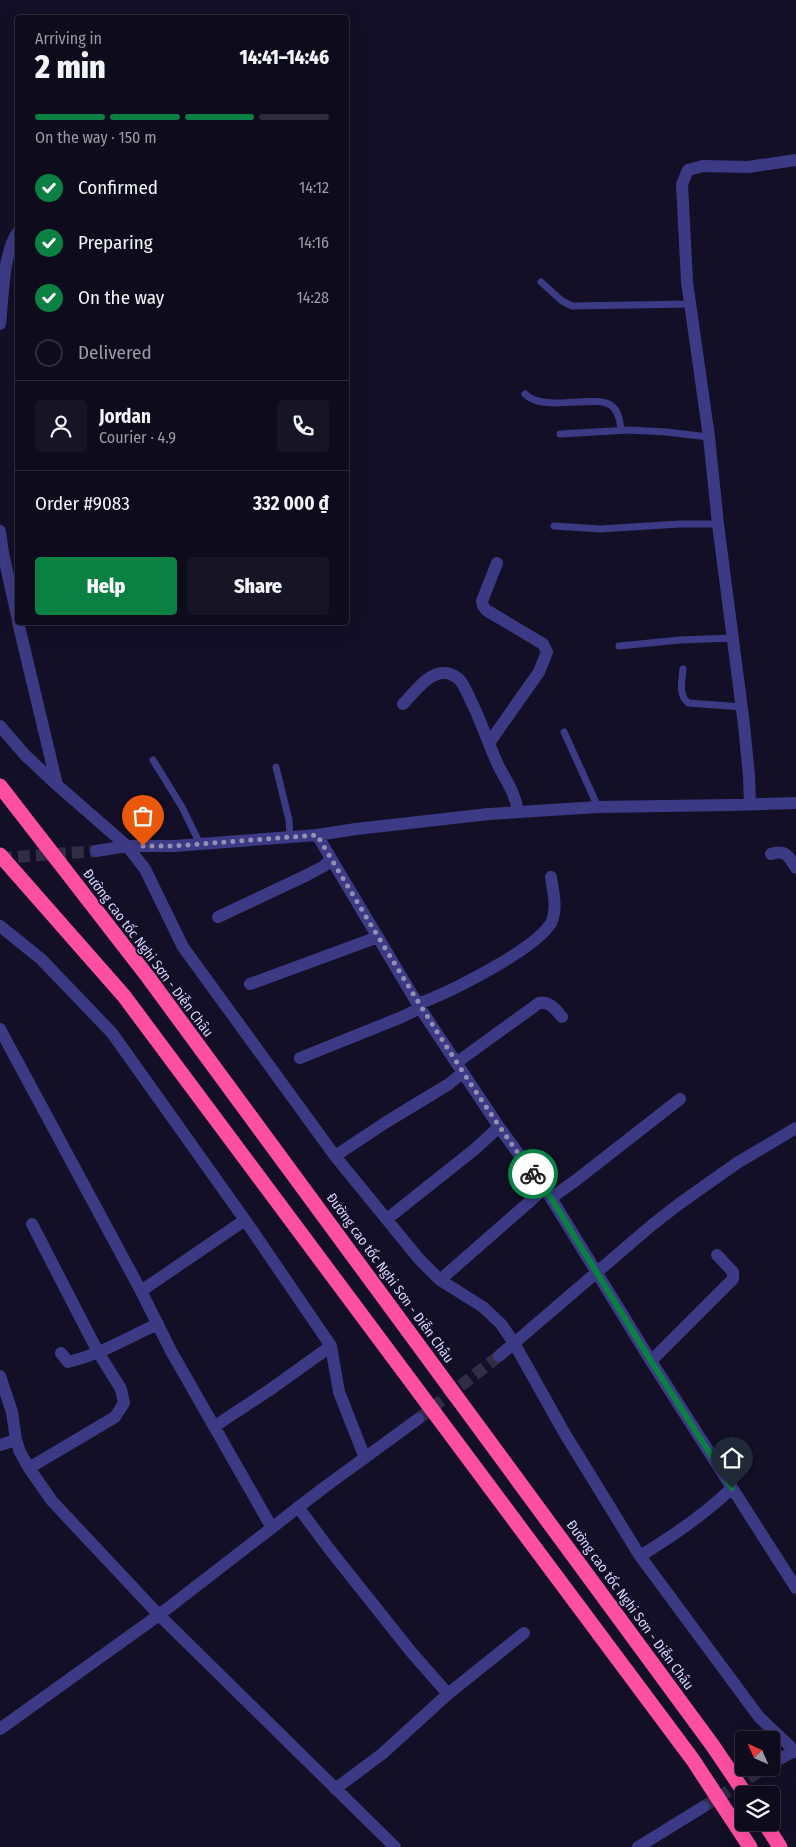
<!DOCTYPE html>
<html lang="en">
<head>
<meta charset="utf-8">
<style>
  :root { --surface:#0e0b1c; --page:#171425; --text:#f1f3f6; --muted:#9b9ba3; --line:#2e2b3b; --accent:#0b8043 }
  body { margin:0; font-family:"Fira Sans Condensed",sans-serif; background:var(--page); color:var(--text); height:100vh; display:flex; flex-direction:column; font-size:19px; white-space:nowrap }
  * { box-sizing:border-box; margin:0 }
  p { font-size:16px; color:var(--muted) }
  .icon { flex:none; width:28px; height:28px; fill:none; stroke:currentColor; stroke-width:2; stroke-linecap:round; stroke-linejoin:round }
  .map { position:relative; flex:1; overflow:hidden }
  .sheet { position:absolute; left:15px; top:15px; width:334px; height:610px; display:flex; flex-direction:column; background:var(--surface); border-radius:5px; box-shadow:0 5px 20px #0002,0 0 0 1px var(--line) }
  .sheet>* { flex:none }
  .needle { width:32px; rotate:315deg }
  .fabs { position:absolute; left:735px; top:1731px; display:grid; gap:10px }
  .fabs a { display:grid; place-items:center; width:45px; height:45px; border-radius:5px; background:var(--surface); box-shadow:0 5px 20px #0002,0 0 0 1px var(--line); font-size:25px }
  .pin { position:absolute; display:grid; place-items:center; width:42px; height:42px; color:#fff; margin:-51px -21px; border-radius:50% 50% 50% 0; rotate:-45deg; box-shadow:0 0 5px #0007 }
  .pin .icon { rotate:45deg }
  .courier { position:absolute; display:grid; place-items:center; width:50px; height:50px; margin:-25px; border:4px solid #0b8043; border-radius:50%; background:#fff; color:#222; box-shadow:0 1px 6px #0007 }
  .headline em { font-style:normal; font-weight:800 }
  .headline div { display:flex; flex-direction:column-reverse }
  .headline { display:flex; align-items:center; justify-content:space-between; height:85px; padding:0 20px }
  h1 { font-size:32px; font-weight:800; line-height:38px }
  .bar { display:grid; grid-template-columns:repeat(4,1fr); gap:8px 5px; align-content:center; height:60px; padding:0 20px }
  .bar i { height:6px; border-radius:4px; background:var(--line) }
  .bar .current { background:var(--accent) }
  .bar p { grid-column:span 4 }
  .line { display:flex; align-items:center; gap:12px; padding:0 20px; border-top:1px solid var(--line) }
  .line div { flex:1 }
  .round { display:grid; place-items:center; flex:none; width:52px; height:52px; border-radius:5px; background:var(--page) }
  ol { padding:0 20px; list-style:none }
  li { display:flex; align-items:center; gap:15px; height:55px }
  li p { margin-inline-start:auto }
  li .icon { padding:5px; border-radius:50%; background:var(--accent); color:#fff; stroke-width:4 }
  li:last-child { color:var(--muted) }
  li i { width:28px; height:28px; border:2px solid var(--line); border-radius:50% }
  .button { display:flex; gap:10px; margin-top:auto; padding:10px 20px }
  .button a { flex:1; height:58px; border-radius:5px; background:var(--accent); color:#fff; font-size:20px; font-weight:800; line-height:58px; text-align:center }
  .button a+a { background:var(--page); color:var(--text) }
  .map>svg:first-child { display:block }
</style>
</head>
<body>
<div class="map">
<svg width="796" height="1847" viewBox="0 0 796 1847">
  <rect width="100%" height="100%" fill="#130f26"/>
  <g fill="none" stroke-linecap="round" stroke-linejoin="round">
    <path stroke="#312d47" stroke-width="12" stroke-dasharray="12 6" stroke-linecap="butt" d="M0 858 96 851
      M418 1419 499 1356
      M703 1807 765 1768"/>
    <path stroke="#3d3a85" stroke-width="7" d="M541 282 562 301 572 306 690 304
      M525 394C544 414 599 392 613 407 619 413 620 422 621 430
      M560 434 630 430 666 432 709 437
      M554 526 600 529 680 524H718
      M619 646 680 640 733 638
      M683 669C682 681 678 694 688 703L742 707
      M564 732 598 807
      M153 760 182 807 200 844
      M276 767 289 820 290 836"/>
    <path stroke="#3d3a85" stroke-width="12" d="M0 324C3 300 3 251 18 232
      M0 531 3 553 18 620
      M18 622 57 785
      M403 704C414 693 428 672 445 673 450 673 455 676 459 679 465 686 468 695 472 703 482 723 489 746 499 767 507 782 516 795 518 812
      M0 726 25 755 57 785 127 846 145 869 183 947 335 1156 419 1259 440 1280 483 1307 501 1324 514 1343 565 1434 640 1556 759 1717 796 1752
      M489 743 539 672 547 652 543 644 486 610 483 606 482 601 497 563
      M750 804 749 776 744 725 718 524 709 437 687 282 682 184 688 170 703 166 748 167 796 160
      M317 835 420 1008 499 1127 551 1198 651 1361 796 1588
      M96 851 127 846H174L317 835 356 829 489 814 598 807 730 805 796 803
      M771 854C785 849 789 856 796 868
      M218 917 307 875 324 866 331 859
      M0 926 41 959 112 1033 245 1220 331 1346 339 1392 365 1458
      M250 984 378 937
      M418 1004C448 993 535 950 551 923 558 909 553 892 551 877
      M0 1029 141 1291 171 1351 272 1528
      M300 1058 402 1017 420 1008
      M456 1063 539 1003C550 1001 556 1010 562 1017
      M335 1156 388 1121 449 1084 462 1073
      M551 1198 575 1181 680 1099
      M387 1219 475 1149 499 1127
      M440 1280 544 1189
      M141 1291 245 1220
      M61 1353 68 1362C100 1355 128 1337 158 1324
      M499 1356 652 1225 679 1204 737 1163 796 1128
      M651 1361 733 1279V1272L717 1255
      M0 1376 12 1412 16 1440 20 1452 29 1468 52 1501 159 1615 395 1847
      M215 1426 271 1389 331 1346
      M0 1445 16 1440
      M29 1468 115 1417 124 1403 121 1389 98 1352 32 1224
      M298 1507 330 1550 412 1653 448 1694
      M640 1556C673 1536 705 1514 732 1488
      M0 1729 159 1615 322 1489 418 1419
      M776 1761 796 1750
      M335 1789 382 1754 448 1694 524 1633
      M638 1847 703 1807"/>
    <path stroke="#ff4fa3" stroke-width="15" d="M0 786 148 977 713 1746 746 1795
      M0 855 124 996 693 1760 750 1847
      M764 1822 780 1847"/>
  </g>
  <g fill="none" stroke-linecap="round" stroke-linejoin="round">
    <path stroke="#948fb3" stroke-width="5" stroke-dasharray="0 9" d="M143 846H174L317 835C386 950 454 1065 533 1174"/>
    <path stroke="#0b8043" stroke-width="6" d="M533 1174 551 1198 651 1361 732 1488"/>
  </g>
  <g text-anchor="middle" dominant-baseline="central" stroke-width="4" stroke-linejoin="round" paint-order="stroke">
    <g font-size="14" fill="#d9d4ff" stroke="#130f26">
      <text transform="translate(148 953) rotate(53)">Đường cao tốc Nghi Sơn - Diễn Châu</text>
      <text transform="translate(390 1278) rotate(54)">Đường cao tốc Nghi Sơn - Diễn Châu</text>
      <text transform="translate(630 1605) rotate(54)">Đường cao tốc Nghi Sơn - Diễn Châu</text>
    </g>
  </g>
</svg>
<div class="fabs">
<a><svg class="needle" viewBox="-14 -14 28 28"><path d="M0-13l5 13h-10z" fill="#e53935"/><path d="M0 13l5-13h-10z" fill="#9b9ba3"/></svg></a>
<a><svg class="icon" aria-label="layers" viewBox="0 0 24 24"><path d="M12 4l9 5-9 5-9-5zM3 14l9 5 9-5"/></svg></a>
</div>
<div class="pin" style="left:143px;top:846px;background:#ea580c"><svg class="icon" aria-label="bag" viewBox="0 0 24 24"><path d="M5 8h14l-1 12H6zM9 8a3 3 0 0 1 6 0"/></svg></div>
<div class="pin" style="left:732px;top:1488px;background:#1f2937"><svg class="icon" aria-label="home" viewBox="0 0 24 24"><path d="M3 11l9-7 9 7M6 9v11h12V9"/></svg></div>
<div class="courier" style="left:533px;top:1174px"><svg class="icon" aria-label="bike" viewBox="0 0 24 24"><circle cx="6" cy="16" r="4"/><circle cx="18" cy="16" r="4"/><path d="M6 16l4-8h5l3 8M10 8l3 8H6M13 5h3"/></svg></div>
<section class="sheet">
<div class="headline"><div><h1>2 min</h1><p>Arriving in</p></div><em>14:41–14:46</em></div>
<div class="bar"><i class="current"></i><i class="current"></i><i class="current"></i><i></i><p>On the way · 150 m</p></div>
<ol>
<li><svg class="icon" aria-label="check" viewBox="0 0 24 24"><path d="M5 12l5 5 9-10"/></svg>Confirmed<p>14:12</p></li>
<li><svg class="icon" aria-label="check" viewBox="0 0 24 24"><path d="M5 12l5 5 9-10"/></svg>Preparing<p>14:16</p></li>
<li><svg class="icon" aria-label="check" viewBox="0 0 24 24"><path d="M5 12l5 5 9-10"/></svg>On the way<p>14:28</p></li>
<li><i></i>Delivered</li>
</ol>
<div class="line" style="height:90px"><a class="round"><svg class="icon" aria-label="person" viewBox="0 0 24 24"><circle cx="12" cy="8" r="4"/><path d="M4 21q1-7 8-7t8 7"/></svg></a><div><b>Jordan</b><p>Courier · 4.9</p></div><a class="round"><svg class="icon" aria-label="phone" viewBox="0 0 24 24"><path d="M5 4h4l2 5-3 2q2 4 5 5l2-3 5 2v4C11 20 4 13 5 4z"/></svg></a></div>
<div class="line" style="height:65px"><div>Order #9083</div><b>332 000 ₫</b></div>
<div class="button"><a>Help</a><a>Share</a></div>
</section>
</div>
</body>
</html>
